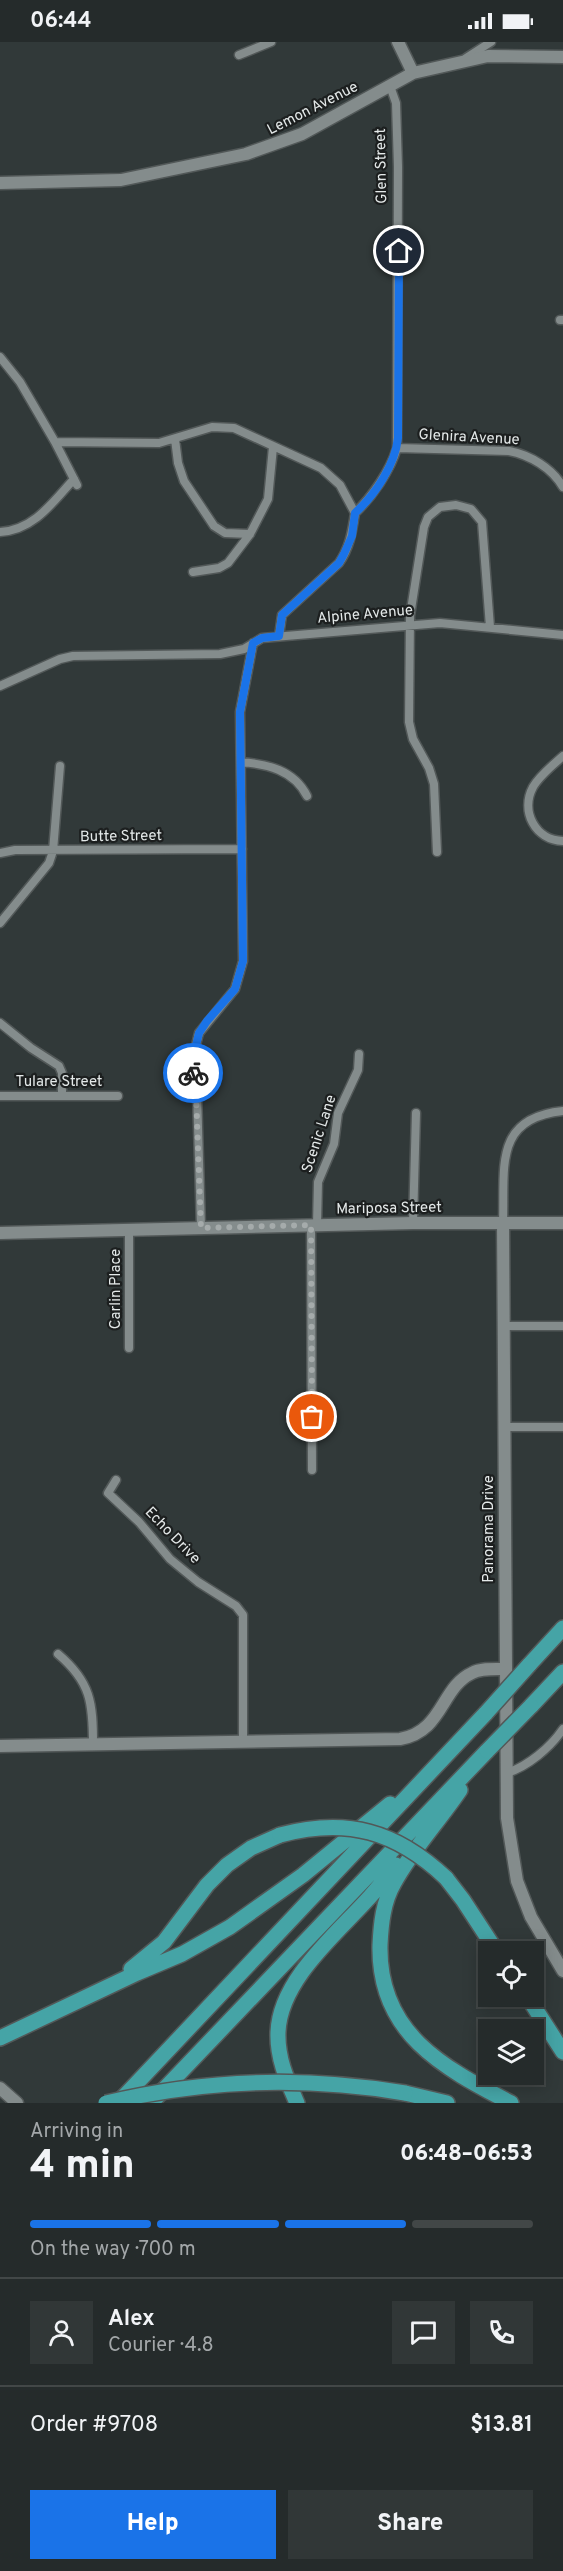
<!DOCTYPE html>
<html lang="en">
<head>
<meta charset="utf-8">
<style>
  :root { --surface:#252b2b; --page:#313737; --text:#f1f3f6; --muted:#a3a7a9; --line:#424747; --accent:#1a73e8 }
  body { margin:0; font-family:Overpass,sans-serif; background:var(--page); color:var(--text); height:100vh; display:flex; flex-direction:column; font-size:22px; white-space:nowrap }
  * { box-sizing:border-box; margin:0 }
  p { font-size:20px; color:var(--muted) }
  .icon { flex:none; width:33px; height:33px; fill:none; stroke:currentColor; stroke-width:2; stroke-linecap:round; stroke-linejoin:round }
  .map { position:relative; height:2061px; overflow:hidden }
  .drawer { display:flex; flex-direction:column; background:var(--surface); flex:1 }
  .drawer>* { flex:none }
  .buttons { position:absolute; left:478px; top:1899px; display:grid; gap:12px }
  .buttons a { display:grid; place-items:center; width:66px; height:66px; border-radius:0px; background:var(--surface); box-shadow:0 3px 15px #0003,0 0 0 2px var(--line); font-size:30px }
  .pin { position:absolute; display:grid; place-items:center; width:51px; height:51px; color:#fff; margin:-26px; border:3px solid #fff; border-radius:50%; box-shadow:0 2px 6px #0007 }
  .courier { position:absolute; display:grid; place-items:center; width:60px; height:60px; margin:-30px; border:4px solid #1a73e8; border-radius:50%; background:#fff; color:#222; box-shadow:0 2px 8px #0007 }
  .overview em { font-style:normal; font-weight:800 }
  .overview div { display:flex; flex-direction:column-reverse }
  .overview { display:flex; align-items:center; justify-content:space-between; height:102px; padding:0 30px }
  h1 { font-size:39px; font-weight:800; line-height:45px }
  .bar { display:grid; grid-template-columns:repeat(4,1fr); gap:9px 6px; align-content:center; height:72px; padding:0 30px }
  .bar i { height:8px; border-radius:4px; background:var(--line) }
  .bar .active { background:var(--accent) }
  .bar p { grid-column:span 4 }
  .line { display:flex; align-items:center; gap:15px; padding:0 30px; border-top:2px solid var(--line) }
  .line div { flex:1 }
  .round { display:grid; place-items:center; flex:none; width:63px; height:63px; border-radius:0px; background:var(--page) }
  .cta { display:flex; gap:12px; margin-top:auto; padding:12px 30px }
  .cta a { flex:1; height:69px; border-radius:0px; background:var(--accent); color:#fff; font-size:24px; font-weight:800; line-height:69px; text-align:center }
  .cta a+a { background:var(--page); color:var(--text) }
  .status { display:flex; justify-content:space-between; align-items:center; height:42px; padding:0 30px; background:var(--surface); direction:ltr }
  .status svg { height:16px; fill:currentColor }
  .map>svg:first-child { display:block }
</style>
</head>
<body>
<div class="status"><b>06:44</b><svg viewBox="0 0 49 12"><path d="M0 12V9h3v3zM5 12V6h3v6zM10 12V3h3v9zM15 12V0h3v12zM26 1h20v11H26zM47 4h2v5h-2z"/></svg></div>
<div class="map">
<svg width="563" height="2061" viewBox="0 0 563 2061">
  <rect width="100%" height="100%" fill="#313939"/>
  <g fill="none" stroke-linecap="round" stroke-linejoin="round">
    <defs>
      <path id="street" d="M239 13 271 0
        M466 16 491 0
        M560 278H563
        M0 315 20 340 55 400 159 401 212 385 234 386 321 426 340 443 355 471
        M175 397 178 421 184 439 214 484 225 491 250 492
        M55 400 77 443
        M397 406 509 409C530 413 552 426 563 445
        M0 490C34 488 53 460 74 437
        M193 530 219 526 228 521 250 492 268 457 273 405
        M279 594 282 573 339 521C350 505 352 490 355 471 372 455 390 429 397 406L398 125 396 61 390 44
        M0 644 60 617 73 614 220 612 244 607 262 596 440 581 563 593
        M563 714C553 723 540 733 533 745 520 769 535 798 563 799
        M241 720C267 722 294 728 307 754
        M437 810 434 742 429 726 413 697 409 680 410 574 424 485 428 475 440 465 456 463 471 467 482 480 490 585
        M0 811 15 808 242 807
        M0 881 49 821 53 809 60 724
        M0 981 31 1006 59 1024 62 1031V1054
        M0 1054H118
        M503 1180C505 1126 493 1076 563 1069
        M413 1181 416 1071
        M311 1183 312 1428
        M317 1183 318 1140 334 1102 338 1071 358 1028 359 1012
        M201 1186 197 1051 193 1015 199 991 235 947 243 919 240 670 253 601
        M129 1188V1306
        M504 1284H563
        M504 1385H563
        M116 1438 108 1451 139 1480 170 1517 198 1540 236 1564 243 1573V1701
        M58 1612C91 1640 93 1661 93 1703
        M507 1731C528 1724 550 1706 563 1687"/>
      <path id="secondary" d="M398 0 413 31
        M0 141 121 138 246 112 302 92 413 31 488 14 563 15
        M503 1180 507 1776 517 1839 531 1875 563 1929
        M0 1191 413 1181H563
        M0 1704 400 1697C443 1690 441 1645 472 1631 481 1626 495 1627 505 1627
        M0 2046 17 2061"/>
      <path id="highway" d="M529 1623 563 1586
        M531 1664 563 1630
        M460 1748C439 1779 412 1808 394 1841 383 1860 381 1882 380 1903 378 1991 442 2025 511 2061
        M446 1836 463 1858 497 1910
        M131 1927 164 1900 207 1843 227 1823 251 1806 280 1793
        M527 1954 563 2010
        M0 1996 137 1931 182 1912 230 1885 303 1833 390 1762
        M405 2051 447 2061
        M118 2061 486 1671
        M151 2061 487 1709
        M297 2061C287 2038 277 2016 278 1990 280 1939 334 1894 366 1859 377 1848 386 1835 396 1823"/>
    </defs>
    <use href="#street" stroke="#525858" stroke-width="11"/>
    <use href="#secondary" stroke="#525858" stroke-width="15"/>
    <use href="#highway" stroke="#525858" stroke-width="18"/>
    <use href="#street" stroke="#848c8c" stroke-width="8"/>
    <use href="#secondary" stroke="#848c8c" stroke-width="12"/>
    <use href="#highway" stroke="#45a4a6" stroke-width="15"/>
    <defs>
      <path id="highway-bridge" d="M486 1671 529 1623
        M487 1709 531 1664
        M280 1793C347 1775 396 1789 446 1836
        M106 2061C205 2037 304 2034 405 2051"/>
    </defs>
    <use href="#highway-bridge" stroke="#525858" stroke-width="18" stroke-linecap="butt"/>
    <use href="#highway-bridge" stroke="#45a4a6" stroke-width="15"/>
  </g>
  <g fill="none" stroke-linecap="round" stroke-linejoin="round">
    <path stroke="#a5abab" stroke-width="6" stroke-dasharray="0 10.8" d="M193 1031 196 1051 201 1186 311 1183 312 1375"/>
    <path stroke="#1a73e8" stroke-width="8" d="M193 1031V1016L199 991 207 979 235 947 243 919 240 670 253 601 262 596 279 594 282 573 339 521 344 512 352 494 355 471C375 453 395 423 398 396L399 209"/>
  </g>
  <g text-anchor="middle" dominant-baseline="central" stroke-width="4.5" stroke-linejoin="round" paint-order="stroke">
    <g font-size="15" fill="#e4e9e9" stroke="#1c1f1f">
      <text transform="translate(313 67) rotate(-27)">Lemon Avenue</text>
      <text transform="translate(382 124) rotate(-91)">Glen Street</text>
      <text transform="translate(469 396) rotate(3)">Glenira Avenue</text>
      <text transform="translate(365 573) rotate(-5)">Alpine Avenue</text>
      <text transform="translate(121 795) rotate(-1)">Butte Street</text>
      <text x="59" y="1040">Tulare Street</text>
      <text transform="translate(320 1092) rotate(-72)">Scenic Lane</text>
      <text transform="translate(389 1167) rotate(-1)">Mariposa Street</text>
      <text transform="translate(116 1247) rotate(-90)">Carlin Place</text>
      <text transform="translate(489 1487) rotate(-90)">Panorama Drive</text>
      <text transform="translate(172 1494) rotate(46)">Echo Drive</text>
    </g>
  </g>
</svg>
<div class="buttons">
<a><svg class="icon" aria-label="locate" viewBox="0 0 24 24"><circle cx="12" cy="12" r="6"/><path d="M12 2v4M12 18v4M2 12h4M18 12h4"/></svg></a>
<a><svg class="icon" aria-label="layers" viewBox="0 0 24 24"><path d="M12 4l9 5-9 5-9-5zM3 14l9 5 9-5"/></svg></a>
</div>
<div class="pin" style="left:312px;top:1375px;background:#ea580c"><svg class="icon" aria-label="bag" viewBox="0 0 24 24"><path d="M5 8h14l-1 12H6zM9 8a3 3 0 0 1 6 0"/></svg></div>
<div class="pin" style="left:399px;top:209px;background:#1f2937"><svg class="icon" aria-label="home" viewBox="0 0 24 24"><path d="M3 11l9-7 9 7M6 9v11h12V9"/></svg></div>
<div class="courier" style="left:193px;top:1031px"><svg class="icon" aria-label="bike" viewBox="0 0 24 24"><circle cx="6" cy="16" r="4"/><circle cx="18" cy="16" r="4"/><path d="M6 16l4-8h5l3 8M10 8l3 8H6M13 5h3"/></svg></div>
</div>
<section class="drawer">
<div class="overview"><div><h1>4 min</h1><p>Arriving in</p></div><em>06:48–06:53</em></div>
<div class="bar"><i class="active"></i><i class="active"></i><i class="active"></i><i></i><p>On the way · 700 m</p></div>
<div class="line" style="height:108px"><a class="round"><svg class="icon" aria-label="person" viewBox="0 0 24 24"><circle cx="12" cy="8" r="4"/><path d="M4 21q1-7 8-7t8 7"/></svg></a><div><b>Alex</b><p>Courier · 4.8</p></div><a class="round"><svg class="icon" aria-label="chat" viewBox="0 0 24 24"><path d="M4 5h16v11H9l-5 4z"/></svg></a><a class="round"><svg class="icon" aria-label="phone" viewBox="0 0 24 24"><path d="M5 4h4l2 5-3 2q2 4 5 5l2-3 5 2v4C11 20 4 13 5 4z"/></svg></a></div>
<div class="line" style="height:78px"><div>Order #9708</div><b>$13.81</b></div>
<div class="cta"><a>Help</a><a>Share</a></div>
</section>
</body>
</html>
